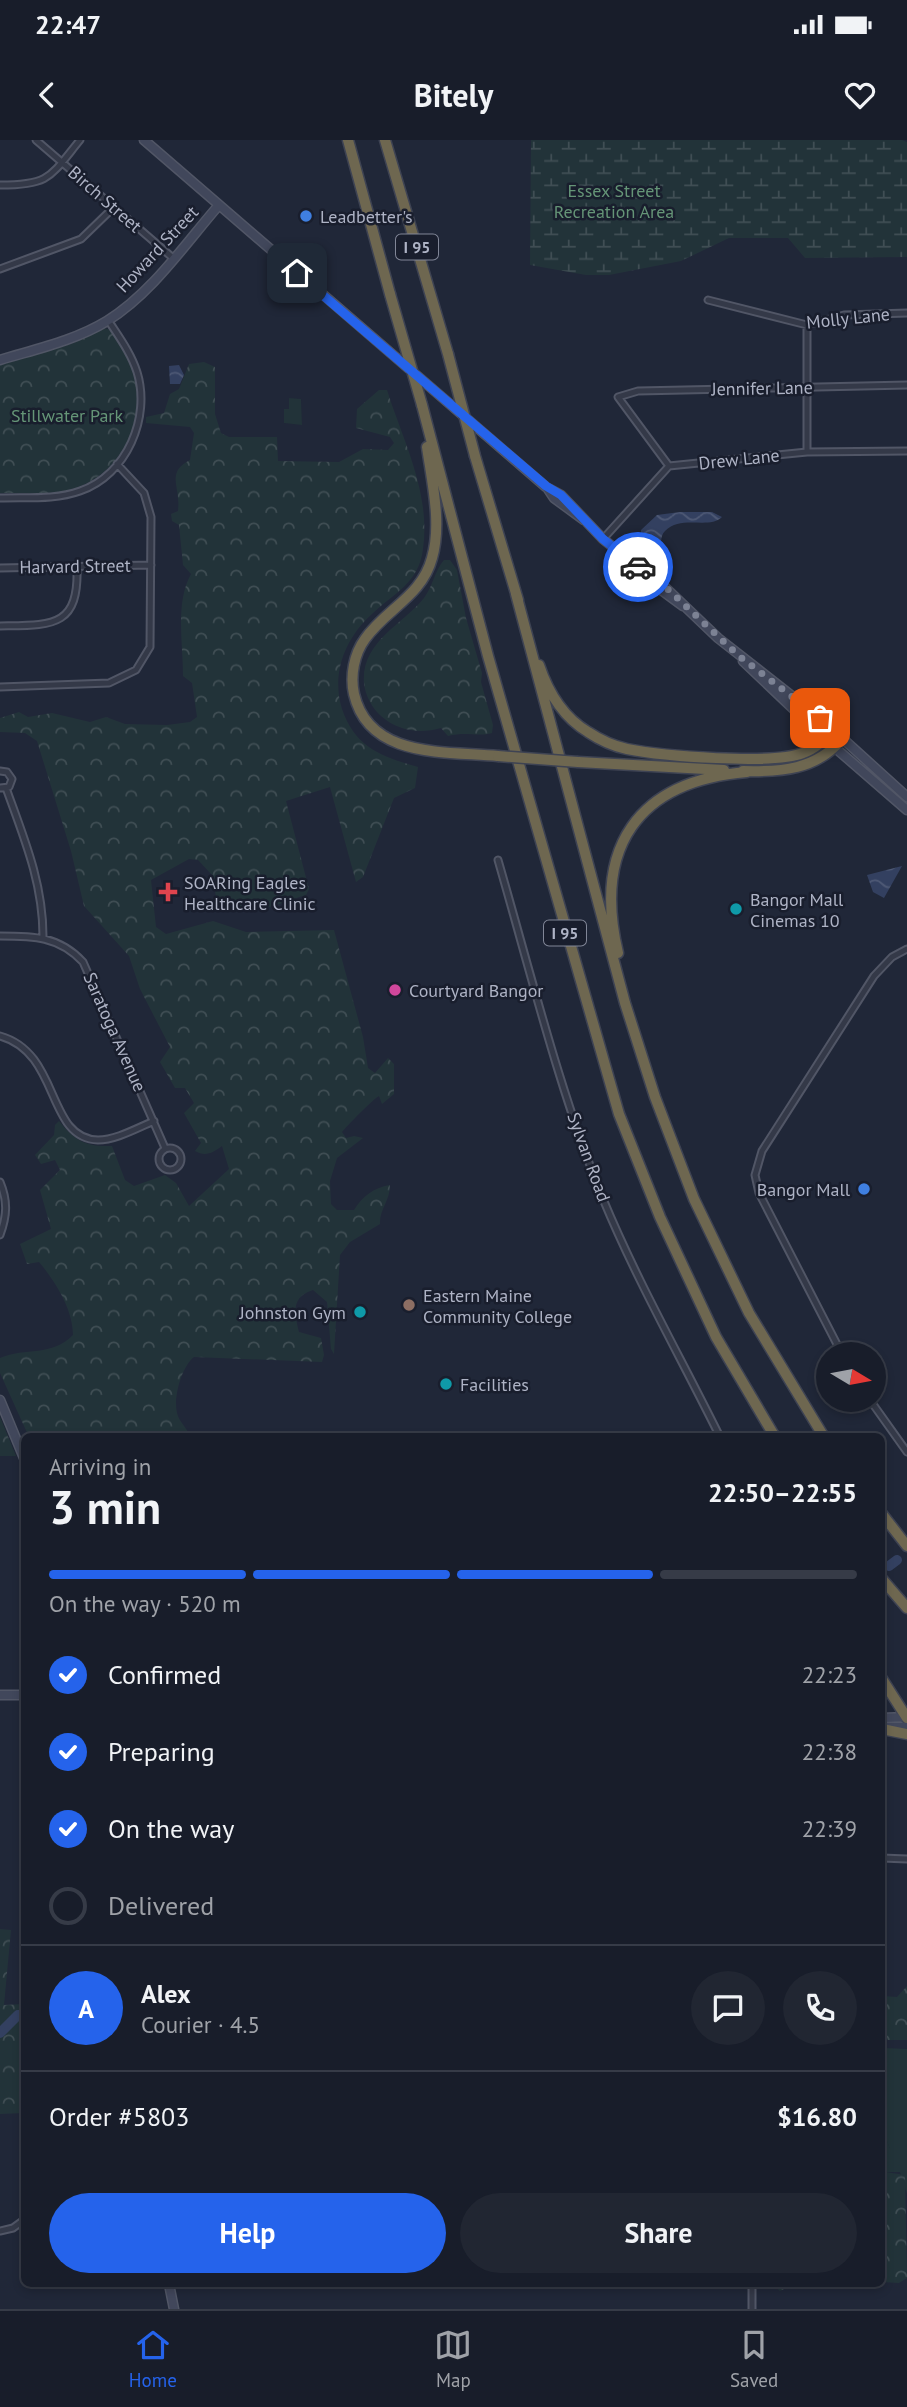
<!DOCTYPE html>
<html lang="en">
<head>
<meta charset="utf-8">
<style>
  :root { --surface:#181d2a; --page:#212632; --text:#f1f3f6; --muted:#9fa2a8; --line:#363b47; --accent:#2563eb }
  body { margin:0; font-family:"PT Sans",sans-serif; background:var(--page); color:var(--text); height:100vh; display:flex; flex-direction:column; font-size:26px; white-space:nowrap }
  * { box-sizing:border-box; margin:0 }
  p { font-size:23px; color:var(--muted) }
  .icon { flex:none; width:38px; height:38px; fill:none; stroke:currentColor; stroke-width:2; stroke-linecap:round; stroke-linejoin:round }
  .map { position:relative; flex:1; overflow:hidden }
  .details { position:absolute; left:21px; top:1293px; width:864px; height:854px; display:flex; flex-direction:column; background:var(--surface); border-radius:10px; box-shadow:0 4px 10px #0003,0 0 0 2px var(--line) }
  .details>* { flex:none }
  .needle { width:46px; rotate:100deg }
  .tools { position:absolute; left:816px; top:1202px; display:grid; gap:14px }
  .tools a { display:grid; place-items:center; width:70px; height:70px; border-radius:50%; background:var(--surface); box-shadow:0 4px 10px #0003,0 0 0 2px var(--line); font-size:35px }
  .pin { position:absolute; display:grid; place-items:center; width:60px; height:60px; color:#fff; margin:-30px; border-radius:14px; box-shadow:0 4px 10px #0006 }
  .courier { position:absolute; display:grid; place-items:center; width:70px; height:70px; margin:-35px; border:5px solid #2563eb; border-radius:50%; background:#fff; color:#222; box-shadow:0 2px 9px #0007 }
  .overview em { font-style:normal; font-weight:800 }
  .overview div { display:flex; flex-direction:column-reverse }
  .overview { display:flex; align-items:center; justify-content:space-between; height:119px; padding:0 28px }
  h1 { font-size:46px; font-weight:800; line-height:52px }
  .bar { display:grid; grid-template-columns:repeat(4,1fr); gap:10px 7px; align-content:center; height:84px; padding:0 28px }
  .bar i { height:9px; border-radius:5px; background:var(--line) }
  .bar .active { background:var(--accent) }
  .bar p { grid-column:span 4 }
  .line { display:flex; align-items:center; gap:18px; padding:0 28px; border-top:2px solid var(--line) }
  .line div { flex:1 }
  .round { display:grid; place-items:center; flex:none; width:74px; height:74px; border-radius:37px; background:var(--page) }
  ol { padding:0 28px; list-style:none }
  li { display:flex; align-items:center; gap:21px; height:77px }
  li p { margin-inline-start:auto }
  li .icon { padding:7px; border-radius:50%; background:var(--accent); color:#fff; stroke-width:4 }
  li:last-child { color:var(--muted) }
  li i { width:38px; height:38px; border:4px solid var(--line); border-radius:50% }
  .button { display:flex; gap:14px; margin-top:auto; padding:14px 28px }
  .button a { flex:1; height:80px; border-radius:42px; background:var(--accent); color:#fff; font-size:28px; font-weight:800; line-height:80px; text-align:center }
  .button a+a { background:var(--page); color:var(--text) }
  .status { display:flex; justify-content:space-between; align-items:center; height:49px; padding:0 35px; background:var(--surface); direction:ltr }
  .status svg { height:19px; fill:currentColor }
  header { display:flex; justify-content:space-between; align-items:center; height:91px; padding:0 28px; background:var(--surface); font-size:32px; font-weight:800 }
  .tabs { display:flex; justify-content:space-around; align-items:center; height:98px; border-top:2px solid var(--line); background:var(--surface); font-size:19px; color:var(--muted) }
  .tabs a { display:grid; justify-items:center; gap:4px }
  .tabs .active { color:var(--accent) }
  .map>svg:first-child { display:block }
</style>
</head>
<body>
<div class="status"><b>22:47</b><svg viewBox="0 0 49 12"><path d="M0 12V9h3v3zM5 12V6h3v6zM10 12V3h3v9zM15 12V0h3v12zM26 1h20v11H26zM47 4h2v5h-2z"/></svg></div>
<header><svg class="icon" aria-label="back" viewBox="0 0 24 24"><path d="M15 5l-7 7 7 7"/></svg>Bitely<svg class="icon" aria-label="heart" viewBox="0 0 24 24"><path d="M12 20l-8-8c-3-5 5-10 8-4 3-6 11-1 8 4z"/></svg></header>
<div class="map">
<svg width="907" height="2169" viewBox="0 0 907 2169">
  <defs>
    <pattern id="forest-crowns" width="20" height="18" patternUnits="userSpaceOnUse" patternTransform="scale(1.75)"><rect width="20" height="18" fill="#223339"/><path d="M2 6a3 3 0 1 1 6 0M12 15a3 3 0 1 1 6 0" fill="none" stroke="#404e54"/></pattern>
    <pattern id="wetland-marsh" width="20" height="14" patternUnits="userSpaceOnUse" patternTransform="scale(1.75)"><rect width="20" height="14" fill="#223339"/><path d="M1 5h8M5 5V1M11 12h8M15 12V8" fill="none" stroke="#404e54"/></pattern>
    <pattern id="water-waves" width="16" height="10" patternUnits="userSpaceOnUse" patternTransform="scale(1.75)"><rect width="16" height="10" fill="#334060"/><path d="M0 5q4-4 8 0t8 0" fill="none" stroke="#4e5975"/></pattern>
  </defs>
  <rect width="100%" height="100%" fill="#202738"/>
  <path fill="#223339" d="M289 258 301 259 302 285 284 283V269H289Z
    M886 1908 907 1909V2054L900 2032H885L884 2025 890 2009C877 1980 882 1942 882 1910Z"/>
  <path fill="url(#forest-crowns)" d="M104 188 111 190C121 206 133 223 136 242 145 289 116 338 69 350 48 355 22 353 0 353V225L71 204Z
    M204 222 215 227V274L221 293 229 297H277L278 321 339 322 363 309 388 310 394 303 390 297 356 288 357 269 379 250H387C403 301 431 353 423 409 419 443 394 453 372 474 345 498 331 534 342 569 355 608 383 617 418 627L415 648 394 658 363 737 356 742 330 647 286 661 309 749 306 755C278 763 240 784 216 758L213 736 198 720 189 719 151 740 156 787 166 794 213 781 246 792 334 790 363 897 368 928 375 933 388 918 394 924V954L382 964 379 956C374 958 345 988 342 992L346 998 354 996 363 998 337 1018 330 1041 331 1064 337 1070H354C363 1056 373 1048 390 1045 390 1061 379 1070 380 1084L350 1102 340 1115 334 1214 331 1209 327 1162 313 1150C291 1157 294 1172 299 1192L321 1198 324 1215 322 1222 194 1217C182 1226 173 1257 177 1273 179 1282 187 1287 190 1297H29L0 1233V1218C26 1207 52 1217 73 1195 73 1169 55 1141 39 1122L27 1124 20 1104 51 1089 40 1050 60 1030 55 1020 41 1024 35 1015 54 995 55 985 59 981C75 1001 86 1007 112 1006L125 1040 134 1046 165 1035 176 1043 189 1066 229 1029 222 1006C212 1013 206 1017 195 1011L201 1003 184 973 194 963 185 948H175L160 922 170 907 140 849 129 816 84 766 71 711 37 601 25 593 0 592V578L19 572 28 577 52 573 90 582 106 577 125 584 167 585 190 582 197 577 192 543 183 536C183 503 175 463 191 434L183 425 179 385 172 381 171 374 178 371C181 346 165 333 190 320L194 293 190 287 146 283V277L164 273 170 254 179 249 189 224Z
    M444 420H450L457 430 466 478 482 533 481 542 493 585 492 593C478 597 466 591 448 596L441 588C420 594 398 591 381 576 372 568 365 555 364 543 361 502 401 486 424 458 433 446 435 430 444 420Z
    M0 1277 16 1316H0Z
    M0 1789 11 1790 4 1865 24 1864V1973L0 1974Z
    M907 1846V1900H882V1856L897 1857Z
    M882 1972 885 1996 892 2014 886 2018 885 2032 905 2035 907 2138 899 2143 882 2142Z
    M772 2144H834L788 2147 780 2151Z"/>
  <path fill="url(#wetland-marsh)" d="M531 0H902L907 2V117L805 118 788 98H729L681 121 609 135H586L530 125Z"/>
  <path fill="url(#water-waves)" d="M179 225 184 235 180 244H170L169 226Z
    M680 372H712L722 377C708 390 682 374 665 391 659 397 663 405 658 411L641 401V390L657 375Z
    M902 726 884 758 873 752 867 735Z"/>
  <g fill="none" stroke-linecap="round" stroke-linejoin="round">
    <path stroke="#334060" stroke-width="10" d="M889 1426 897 1420
      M0 1893 18 1875H24"/>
    <defs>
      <path id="street" d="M36 0 173 118
        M0 45C50 45 50 37 80 0
        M0 129 81 99 114 67
        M708 160 807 185 844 175 907 173
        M807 185V312
        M669 326 618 257 638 251 907 245
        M0 358C26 357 55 360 80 351 127 335 151 277 137 232 131 213 119 197 108 180
        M603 399 669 326 807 312 907 311
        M0 428 151 425
        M0 486C52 485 79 488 77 427
        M0 547 109 543 136 530 150 507 151 377 144 353 117 324
        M0 631 7 632 12 639 9 647 0 648
        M6 648C24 698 43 743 43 796
        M498 720C531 834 559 950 603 1059 638 1143 680 1216 720 1297
        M0 796C33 796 59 796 83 822L165 1008
        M0 896C61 913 46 999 98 1000 116 1000 137 988 154 981
        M159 1019a11 11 0 1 1 22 0a11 11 0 1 1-22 0Z
        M0 1042C8 1061 7 1076 0 1095
        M842 1214 759 1053 755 1035 762 1011 874 836 892 817 907 809
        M870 1260 907 1312
        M882 1718 907 1719
        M0 2091 13 2088 24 2080
        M752 2169V2144"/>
      <path id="secondary" d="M144 0 546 347 561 355 603 399 643 431 651 434 718 498 820 578 907 657
        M0 220C36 209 74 201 107 181 152 153 185 104 219 65
        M548 349 554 358 584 380
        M643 431 645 438 683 466
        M743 521 825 599 907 670
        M0 1260 24 1318
        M0 1555H24
        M882 1578 907 1577
        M888 1587H907
        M169 2144 174 2169"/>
      <path id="highway" d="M348 0 390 154
        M385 0 448 214
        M422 265 488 516 619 974 660 1077 716 1197 775 1297
        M427 307C432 342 442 384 432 418 422 456 386 469 365 499 354 514 350 536 354 554 369 619 446 611 498 616
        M475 316 518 460
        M516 454 625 863 655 957 694 1059 749 1173 824 1297
        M539 525C548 552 563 577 588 592 600 600 613 606 627 609 662 616 772 625 803 613 815 609 824 600 833 591
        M578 622 724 630
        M743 631C781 632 816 630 842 599
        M618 813C593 708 637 641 747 632
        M882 1374 907 1406
        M882 1439 907 1468
        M882 1539 907 1578
        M882 1589 907 1594"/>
    </defs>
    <use href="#street" stroke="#515666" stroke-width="9"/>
    <use href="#secondary" stroke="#515666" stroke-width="11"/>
    <use href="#highway" stroke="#3e4353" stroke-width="13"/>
    <use href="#street" stroke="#343948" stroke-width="5"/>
    <use href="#secondary" stroke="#41475b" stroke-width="8"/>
    <use href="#highway" stroke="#6e6750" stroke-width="10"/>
    <defs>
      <path id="highway-bridge" d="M390 154 422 265
        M448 214 475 316
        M498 616 578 622"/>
    </defs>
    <use href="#highway-bridge" stroke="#3e4353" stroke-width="13" stroke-linecap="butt"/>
    <use href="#highway-bridge" stroke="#6e6750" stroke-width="10"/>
  </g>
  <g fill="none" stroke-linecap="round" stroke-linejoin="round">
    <path stroke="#7c8294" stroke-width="7" stroke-dasharray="0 12.6" d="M638 427 656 438 739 516 820 578"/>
    <path stroke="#2563eb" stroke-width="9" d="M297 133 546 346 561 355 603 399 638 427"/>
  </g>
  <g fill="#3f7fe0" stroke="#191e2d" stroke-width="2.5">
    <circle cx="306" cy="76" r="7"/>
    <circle cx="864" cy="1049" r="7"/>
  </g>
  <path fill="#e0444e" stroke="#191e2d" stroke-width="2.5" d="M164.5 741.5h7v7h7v7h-7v7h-7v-7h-7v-7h7z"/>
  <g fill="#0f9aa8" stroke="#191e2d" stroke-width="2.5">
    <circle cx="736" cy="769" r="7"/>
    <circle cx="360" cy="1172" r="7"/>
    <circle cx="446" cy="1244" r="7"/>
  </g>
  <circle fill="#d1479c" stroke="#191e2d" stroke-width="2.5" cx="395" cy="850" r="7"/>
  <circle fill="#8d6e63" stroke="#191e2d" stroke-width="2.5" cx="409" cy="1165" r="7"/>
  <g text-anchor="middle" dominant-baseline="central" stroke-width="5" stroke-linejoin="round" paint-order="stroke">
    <g fill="#191e2d" stroke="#818697" stroke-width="2">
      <rect x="396" y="94.5" width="42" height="25" rx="5"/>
      <rect x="544" y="780.5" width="42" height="25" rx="5"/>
    </g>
    <g font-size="16" font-weight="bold" fill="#aeb3c5">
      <text x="417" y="107">I 95</text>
      <text x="565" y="793">I 95</text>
    </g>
    <g font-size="18" fill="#659577" stroke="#191e2d">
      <text x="614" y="50">Essex Street<tspan x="614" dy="21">Recreation Area</tspan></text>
      <text x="67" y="275">Stillwater Park</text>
    </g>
    <g font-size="18" fill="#aeb3c5" stroke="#191e2d">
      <text transform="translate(105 59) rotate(41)">Birch Street</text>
      <text transform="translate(157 109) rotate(-47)">Howard Street</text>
      <text transform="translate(848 178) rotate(-6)">Molly Lane</text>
      <text transform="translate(762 248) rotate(-1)">Jennifer Lane</text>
      <text transform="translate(739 319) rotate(-6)">Drew Lane</text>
      <text transform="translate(75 426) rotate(-1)">Harvard Street</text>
      <text transform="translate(115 892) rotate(66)">Saratoga Avenue</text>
      <text transform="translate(589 1017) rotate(70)">Sylvan Road</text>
    </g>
    <g font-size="18" fill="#aeb3c5" stroke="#191e2d" text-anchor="start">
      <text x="320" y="76">Leadbetter's</text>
      <text x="184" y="742">SOARing Eagles<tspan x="184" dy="21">Healthcare Clinic</tspan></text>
      <text x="750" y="759">Bangor Mall<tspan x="750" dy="21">Cinemas 10</tspan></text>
      <text x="409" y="850">Courtyard Bangor</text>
      <text x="850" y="1049" text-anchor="end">Bangor Mall</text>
      <text x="423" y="1155">Eastern Maine<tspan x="423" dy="21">Community College</tspan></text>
      <text x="346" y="1172" text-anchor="end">Johnston Gym</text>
      <text x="460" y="1244">Facilities</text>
    </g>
  </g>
</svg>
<div class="tools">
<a><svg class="needle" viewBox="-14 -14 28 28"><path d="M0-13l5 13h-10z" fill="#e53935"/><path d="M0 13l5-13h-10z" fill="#9fa2a8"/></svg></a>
</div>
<div class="pin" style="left:820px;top:578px;background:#ea580c"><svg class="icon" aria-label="bag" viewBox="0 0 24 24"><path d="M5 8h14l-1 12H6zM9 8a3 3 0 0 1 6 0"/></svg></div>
<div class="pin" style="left:297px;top:133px;background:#1f2937"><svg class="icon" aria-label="home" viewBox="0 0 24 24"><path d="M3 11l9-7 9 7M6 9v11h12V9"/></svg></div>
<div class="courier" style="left:638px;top:427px"><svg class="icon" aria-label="car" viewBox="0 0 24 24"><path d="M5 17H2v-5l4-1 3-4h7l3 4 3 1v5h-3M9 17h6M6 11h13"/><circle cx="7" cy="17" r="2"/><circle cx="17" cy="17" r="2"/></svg></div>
<section class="details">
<div class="overview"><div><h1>3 min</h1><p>Arriving in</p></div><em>22:50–22:55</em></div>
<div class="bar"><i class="active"></i><i class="active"></i><i class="active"></i><i></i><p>On the way · 520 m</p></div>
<ol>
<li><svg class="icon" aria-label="check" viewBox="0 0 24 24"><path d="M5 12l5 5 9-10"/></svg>Confirmed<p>22:23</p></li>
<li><svg class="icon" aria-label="check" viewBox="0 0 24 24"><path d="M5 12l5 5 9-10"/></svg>Preparing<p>22:38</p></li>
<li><svg class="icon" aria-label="check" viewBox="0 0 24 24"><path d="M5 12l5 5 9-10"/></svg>On the way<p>22:39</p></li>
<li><i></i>Delivered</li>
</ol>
<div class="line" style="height:126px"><b class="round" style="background:var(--accent);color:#fff">A</b><div><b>Alex</b><p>Courier · 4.5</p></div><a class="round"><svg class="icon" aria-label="chat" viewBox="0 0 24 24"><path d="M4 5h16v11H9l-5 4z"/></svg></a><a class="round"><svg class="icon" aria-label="phone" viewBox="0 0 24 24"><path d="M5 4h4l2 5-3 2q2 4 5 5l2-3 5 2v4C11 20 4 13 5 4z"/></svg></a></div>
<div class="line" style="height:91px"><div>Order #5803</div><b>$16.80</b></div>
<div class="button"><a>Help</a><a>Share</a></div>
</section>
</div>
<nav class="tabs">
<a class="active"><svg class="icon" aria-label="home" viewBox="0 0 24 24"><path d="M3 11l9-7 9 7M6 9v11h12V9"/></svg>Home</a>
<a><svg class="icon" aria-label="map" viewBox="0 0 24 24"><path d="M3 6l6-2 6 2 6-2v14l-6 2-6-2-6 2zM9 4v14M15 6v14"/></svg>Map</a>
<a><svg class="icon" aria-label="saved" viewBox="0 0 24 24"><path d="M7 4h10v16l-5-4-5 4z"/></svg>Saved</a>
</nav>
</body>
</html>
